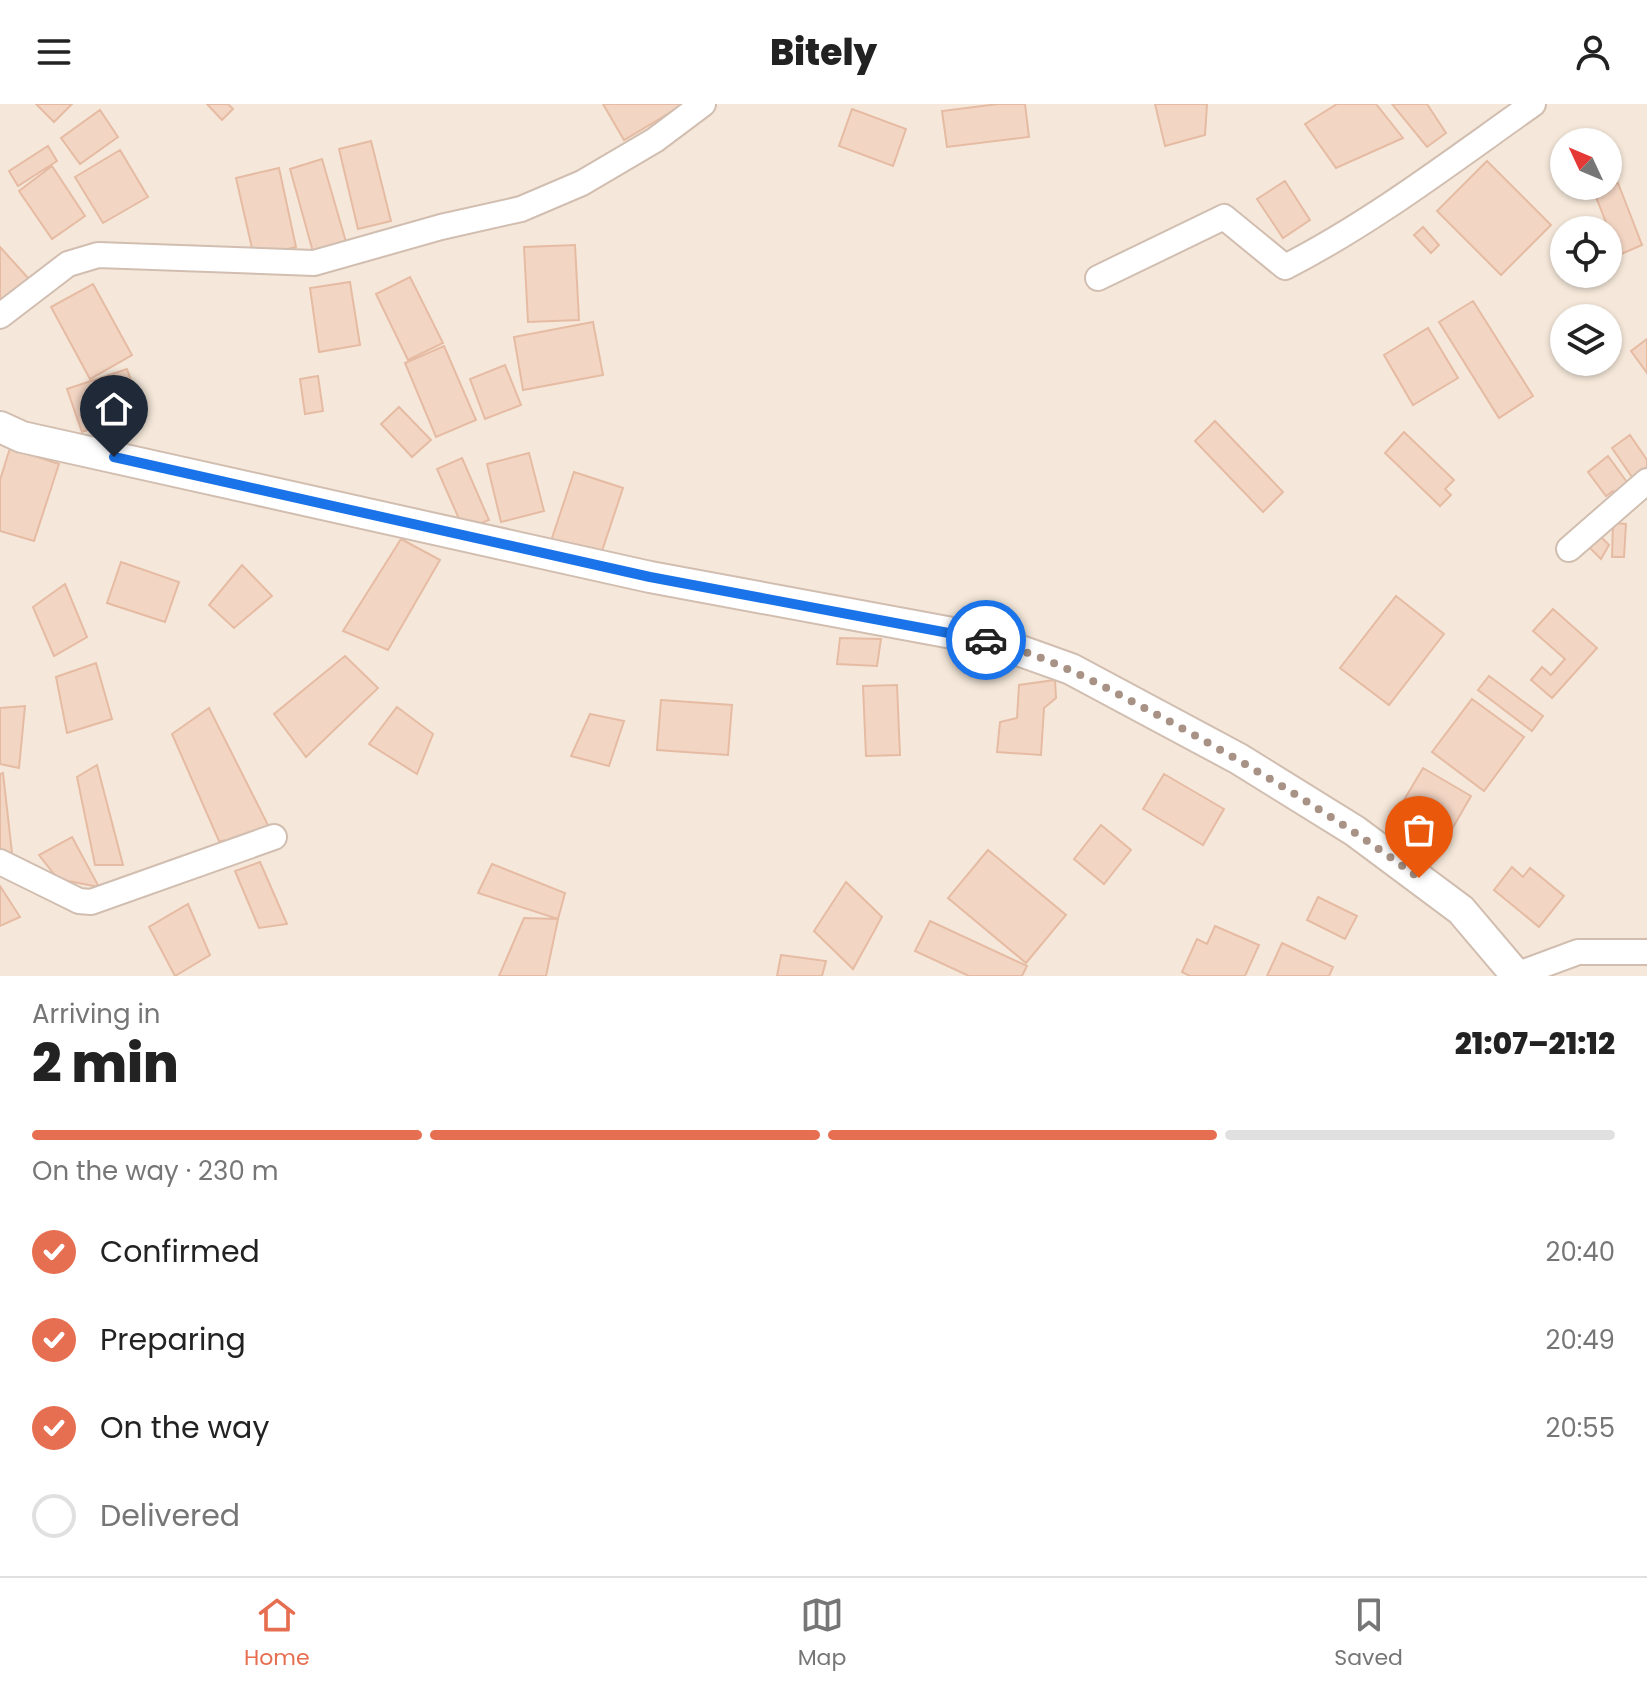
<!DOCTYPE html>
<html lang="en">
<head>
<meta charset="utf-8">
<style>
  :root { --surface:#fff; --page:#f6f6f6; --text:#222; --muted:#767676; --line:#e0e0e0; --accent:#e76f51 }
  body { margin:0; font-family:Poppins,sans-serif; background:var(--page); color:var(--text); height:100vh; display:flex; flex-direction:column; font-size:30px; white-space:nowrap }
  * { box-sizing:border-box; margin:0 }
  p { font-size:26px; color:var(--muted) }
  .icon { flex:none; width:44px; height:44px; fill:none; stroke:currentColor; stroke-width:2; stroke-linecap:round; stroke-linejoin:round }
  .map { position:relative; height:872px; overflow:hidden }
  .panel { display:flex; flex-direction:column; background:var(--surface); flex:1 }
  .panel>* { flex:none }
  .needle { width:52px; rotate:314deg }
  .tools { position:absolute; left:1550px; top:24px; display:grid; gap:16px }
  .tools a { display:grid; place-items:center; width:72px; height:72px; border-radius:50%; background:var(--surface); box-shadow:0 2px 6px #0004; font-size:40px }
  .pin { position:absolute; display:grid; place-items:center; width:68px; height:68px; color:#fff; margin:-82px -34px; border-radius:50% 50% 50% 0; rotate:-45deg; box-shadow:0 0 8px #0007 }
  .pin .icon { rotate:45deg }
  .courier { position:absolute; display:grid; place-items:center; width:80px; height:80px; margin:-40px; border:6px solid #1a73e8; border-radius:50%; background:#fff; color:#222; box-shadow:0 2px 10px #0007 }
  .summary em { font-style:normal; font-weight:800 }
  .summary div { display:flex; flex-direction:column-reverse }
  .summary { display:flex; align-items:center; justify-content:space-between; height:136px; padding:0 32px }
  h1 { font-size:52px; font-weight:800; line-height:60px }
  .bar { display:grid; grid-template-columns:repeat(4,1fr); gap:12px 8px; align-content:center; height:96px; padding:0 32px }
  .bar i { height:10px; border-radius:6px; background:var(--line) }
  .bar .selected { background:var(--accent) }
  .bar p { grid-column:span 4 }
  ol { padding:0 32px; list-style:none }
  li { display:flex; align-items:center; gap:24px; height:88px }
  li p { margin-inline-start:auto }
  li .icon { padding:8px; border-radius:50%; background:var(--accent); color:#fff; stroke-width:4 }
  li:last-child { color:var(--muted) }
  li i { width:44px; height:44px; border:4px solid var(--line); border-radius:50% }
  header { display:flex; justify-content:space-between; align-items:center; height:104px; padding:0 32px; background:var(--surface); font-size:36px; font-weight:800 }
  .menu { display:flex; justify-content:space-around; align-items:center; height:112px; border-top:2px solid var(--line); background:var(--surface); font-size:22px; color:var(--muted) }
  .menu a { display:grid; justify-items:center; gap:4px }
  .menu .selected { color:var(--accent) }
  .map>svg:first-child { display:block }
</style>
</head>
<body>
<header><svg class="icon" aria-label="menu" viewBox="0 0 24 24"><path d="M4 6h16M4 12h16M4 18h16"/></svg>Bitely<svg class="icon" aria-label="person" viewBox="0 0 24 24"><circle cx="12" cy="8" r="4"/><path d="M4 21q1-7 8-7t8 7"/></svg></header>
<div class="map">
<svg width="1647" height="872" viewBox="0 0 1647 872">
  <rect width="100%" height="100%" fill="#fdf6ec"/>
  <path fill="#f5e8da" fill-rule="evenodd" d="M0 0H1647V872H0ZM1564 38H1608V82H1564ZM1564 126H1608V170H1564ZM1564 214H1608V258H1564Z"/>
  <path fill="#f3d5c3" stroke="#e6bba3" stroke-width="2" d="M36 0H72L54 18Z
    M207 0H228L233 5 222 16Z
    M603 0H679L681 2 624 36Z
    M998 0H1025L1029 33 947 43 942 7Z
    M1155 0H1207L1205 31 1165 42Z
    M1337 0H1376L1403 34 1336 64 1305 20Z
    M1392 0H1427L1446 29 1427 43Z
    M852 5 906 25 893 62 839 42Z
    M100 6 118 33 80 60 61 34Z
    M371 37 391 117 358 125 339 45Z
    M48 42 57 57 18 82 9 67Z
    M120 46 148 93 103 119 75 73Z
    M322 55 346 138 313 148 290 65Z
    M1487 57 1551 121 1501 171 1437 107Z
    M52 62 85 112 52 135 19 87Z
    M279 64 296 143 254 153 236 74Z
    M1285 77 1310 116 1283 134 1257 95Z
    M1618 79 1642 141 1619 151 1594 88Z
    M1423 123 1439 141 1431 149 1414 131Z
    M575 141 579 216 528 218 524 143Z
    M0 143 29 175 0 200Z
    M410 173 443 239 408 256 376 190Z
    M350 178 360 241 319 248 310 184Z
    M93 180 132 251 90 275 51 203Z
    M1473 197 1533 292 1499 314 1439 218Z
    M593 218 603 271 523 286 514 233Z
    M1428 224 1458 274 1413 301 1384 251Z
    M1647 235V269L1631 247Z
    M444 242 476 316 436 333 405 259Z
    M505 261 521 301 485 315 470 275Z
    M127 265 142 307 82 328 67 285Z
    M318 272 323 307 305 310 300 275Z
    M399 303 431 336 412 353 381 320Z
    M1215 317 1283 388 1263 408 1195 337Z
    M1404 328 1454 376 1445 385 1451 391 1440 402 1385 349Z
    M1630 331 1647 356V363L1632 373 1612 344Z
    M10 344 59 360 34 437 0 427V376Z
    M529 349 544 407 501 418 487 360Z
    M1608 352 1632 385 1619 394 1613 387 1606 392 1588 368Z
    M462 354 489 416 464 426 437 365Z
    M574 368 623 384 595 468 546 452Z
    M1613 419 1626 420 1624 453H1612Z
    M1598 430 1609 441 1601 455 1587 441Z
    M401 435 440 456 388 546 343 527Z
    M121 458 179 478 165 518 107 499Z
    M242 461 272 492 234 524 209 501Z
    M65 480 87 533 54 552 33 503Z
    M1396 492 1444 530 1389 601 1340 564Z
    M1553 505 1597 544 1552 594 1531 576 1542 563 1551 571 1565 555 1533 527Z
    M840 534 881 535 877 562 837 560Z
    M345 552 378 584 306 653 274 610Z
    M96 559 112 615 67 629 56 573Z
    M1489 572 1543 612 1532 627 1478 586Z
    M1055 576 1056 594 1044 604 1041 651 997 648 1000 618 1017 614 1019 581Z
    M897 581 900 651 866 652 863 582Z
    M1472 595 1524 633 1484 687 1432 648Z
    M661 596 732 601 728 651 657 646Z
    M25 602 19 664 0 660V604Z
    M397 603 433 630 417 670 369 640Z
    M209 604 274 733 219 737 172 630Z
    M590 610 624 617 609 662 571 652Z
    M97 661 123 761H95L77 673Z
    M1423 664 1471 692 1437 751 1388 723Z
    M3 669 12 749 0 748V670Z
    M1164 670 1224 705 1203 741 1143 705Z
    M1101 721 1131 746 1104 780 1074 755Z
    M72 733 99 783 58 775 39 751Z
    M988 746 1066 811 1026 859 948 794Z
    M260 758 287 820 259 824 235 767Z
    M492 760 565 789 558 815 478 789Z
    M1512 763 1523 773 1530 764 1564 792 1539 823 1494 786Z
    M846 778 882 813 853 865 814 827Z
    M0 782 20 813 0 822Z
    M1318 793 1357 812 1345 835 1307 816Z
    M188 800 210 851 175 872 149 823Z
    M524 814 558 815 546 872H499Z
    M930 817 1027 862 1022 872H969L915 847Z
    M1215 822 1259 841 1245 872H1190L1182 868 1197 835 1207 840Z
    M1282 839 1333 863 1329 872H1267Z
    M781 851 826 857 822 872H777Z"/>
  <g fill="none" stroke-linecap="round" stroke-linejoin="round">
    <defs>
      <path id="minor" d="M1098 174 1224 113 1285 163C1373 118 1452 57 1533 0
        M0 212 68 160 98 151 314 159 441 123 521 105 582 79 655 36 703 0
        M1569 445 1647 377
        M0 758 79 797 91 798 274 733
        M1516 871 1578 848H1647"/>
      <path id="tertiary" d="M0 323 22 333 650 473 990 536 1071 565 1239 655 1355 727 1461 806 1517 872"/>
    </defs>
    <use href="#minor" stroke="#d1beb0" stroke-width="28"/>
    <use href="#tertiary" stroke="#d1beb0" stroke-width="34"/>
    <use href="#minor" stroke="#fff" stroke-width="24"/>
    <use href="#tertiary" stroke="#fff" stroke-width="30"/>
  </g>
  <g fill="none" stroke-linecap="round" stroke-linejoin="round">
    <path stroke="#a89285" stroke-width="8" stroke-dasharray="0 14.4" d="M986 536C1050 552 1107 584 1165 615 1253 663 1338 714 1419 774"/>
    <path stroke="#1a73e8" stroke-width="10" d="M114 353 650 473 986 536"/>
  </g>
</svg>
<div class="tools">
<a><svg class="needle" viewBox="-14 -14 28 28"><path d="M0-13l5 13h-10z" fill="#e53935"/><path d="M0 13l5-13h-10z" fill="#767676"/></svg></a>
<a><svg class="icon" aria-label="locate" viewBox="0 0 24 24"><circle cx="12" cy="12" r="6"/><path d="M12 2v4M12 18v4M2 12h4M18 12h4"/></svg></a>
<a><svg class="icon" aria-label="layers" viewBox="0 0 24 24"><path d="M12 4l9 5-9 5-9-5zM3 14l9 5 9-5"/></svg></a>
</div>
<div class="pin" style="left:1419px;top:774px;background:#ea580c"><svg class="icon" aria-label="bag" viewBox="0 0 24 24"><path d="M5 8h14l-1 12H6zM9 8a3 3 0 0 1 6 0"/></svg></div>
<div class="pin" style="left:114px;top:353px;background:#1f2937"><svg class="icon" aria-label="home" viewBox="0 0 24 24"><path d="M3 11l9-7 9 7M6 9v11h12V9"/></svg></div>
<div class="courier" style="left:986px;top:536px"><svg class="icon" aria-label="car" viewBox="0 0 24 24"><path d="M5 17H2v-5l4-1 3-4h7l3 4 3 1v5h-3M9 17h6M6 11h13"/><circle cx="7" cy="17" r="2"/><circle cx="17" cy="17" r="2"/></svg></div>
</div>
<section class="panel">
<div class="summary"><div><h1>2 min</h1><p>Arriving in</p></div><em>21:07–21:12</em></div>
<div class="bar"><i class="selected"></i><i class="selected"></i><i class="selected"></i><i></i><p>On the way · 230 m</p></div>
<ol>
<li><svg class="icon" aria-label="check" viewBox="0 0 24 24"><path d="M5 12l5 5 9-10"/></svg>Confirmed<p>20:40</p></li>
<li><svg class="icon" aria-label="check" viewBox="0 0 24 24"><path d="M5 12l5 5 9-10"/></svg>Preparing<p>20:49</p></li>
<li><svg class="icon" aria-label="check" viewBox="0 0 24 24"><path d="M5 12l5 5 9-10"/></svg>On the way<p>20:55</p></li>
<li><i></i>Delivered</li>
</ol>
</section>
<nav class="menu">
<a class="selected"><svg class="icon" aria-label="home" viewBox="0 0 24 24"><path d="M3 11l9-7 9 7M6 9v11h12V9"/></svg>Home</a>
<a><svg class="icon" aria-label="map" viewBox="0 0 24 24"><path d="M3 6l6-2 6 2 6-2v14l-6 2-6-2-6 2zM9 4v14M15 6v14"/></svg>Map</a>
<a><svg class="icon" aria-label="saved" viewBox="0 0 24 24"><path d="M7 4h10v16l-5-4-5 4z"/></svg>Saved</a>
</nav>
</body>
</html>
